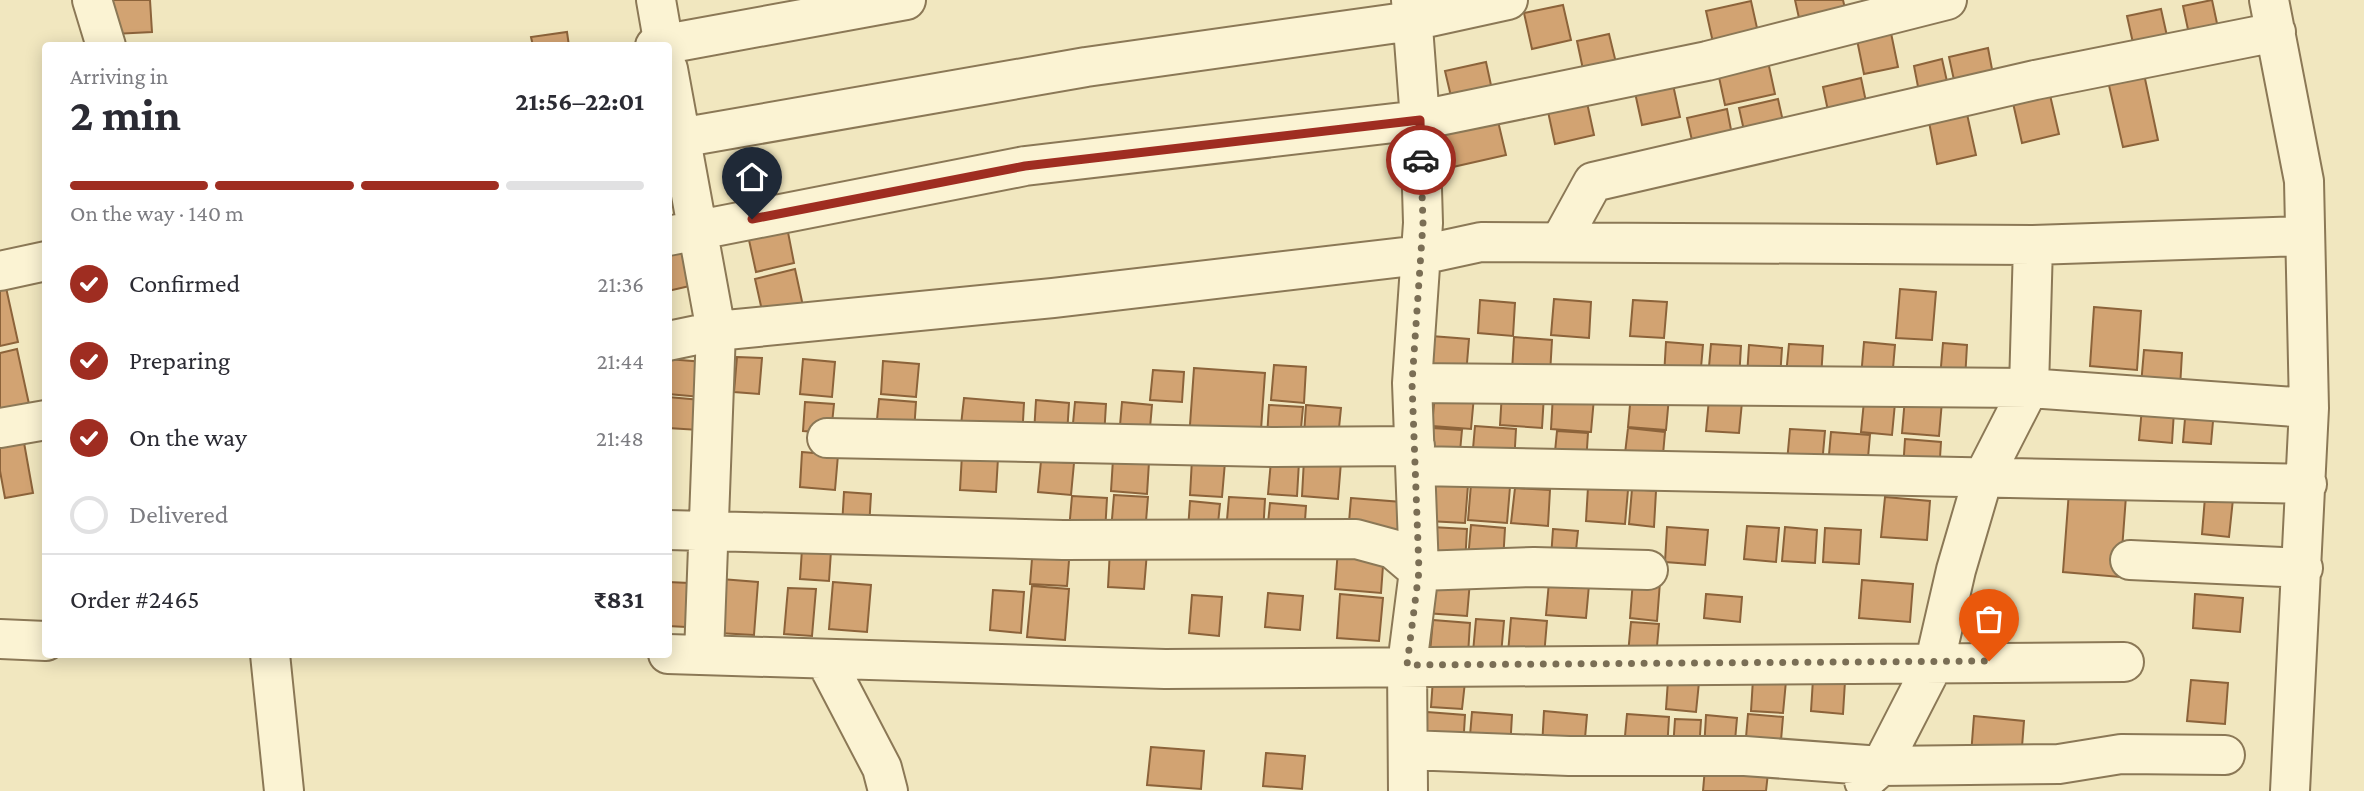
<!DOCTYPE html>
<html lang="en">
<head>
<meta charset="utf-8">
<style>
  :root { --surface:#fff; --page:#f2f2f3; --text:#2b2b33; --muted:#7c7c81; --line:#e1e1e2; --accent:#9f2d21 }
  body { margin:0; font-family:"Crimson Pro",serif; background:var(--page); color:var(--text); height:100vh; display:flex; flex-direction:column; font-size:26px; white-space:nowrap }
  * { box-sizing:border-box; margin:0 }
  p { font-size:23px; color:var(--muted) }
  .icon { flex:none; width:38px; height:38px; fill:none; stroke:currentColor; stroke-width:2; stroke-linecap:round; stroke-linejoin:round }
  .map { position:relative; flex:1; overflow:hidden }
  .side { position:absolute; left:42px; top:42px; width:630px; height:616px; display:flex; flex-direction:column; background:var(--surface); border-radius:7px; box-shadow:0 4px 18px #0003 }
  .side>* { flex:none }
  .pin { position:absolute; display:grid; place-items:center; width:60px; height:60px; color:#fff; margin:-72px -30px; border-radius:50% 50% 50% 0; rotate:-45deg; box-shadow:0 0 7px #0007 }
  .pin .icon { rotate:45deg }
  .courier { position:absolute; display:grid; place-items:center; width:70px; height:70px; margin:-35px; border:5px solid #9f2d21; border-radius:50%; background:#fff; color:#222; box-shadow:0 2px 9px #0007 }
  .head em { font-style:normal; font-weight:700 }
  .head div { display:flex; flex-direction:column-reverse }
  .head { display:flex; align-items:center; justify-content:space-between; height:119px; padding:0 28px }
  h1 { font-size:46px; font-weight:700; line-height:52px }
  .bar { display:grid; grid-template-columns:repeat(4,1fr); gap:10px 7px; align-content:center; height:84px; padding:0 28px }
  .bar i { height:9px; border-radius:5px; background:var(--line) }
  .bar .on { background:var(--accent) }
  .bar p { grid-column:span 4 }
  .line { display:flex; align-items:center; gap:18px; padding:0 28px; border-top:2px solid var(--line) }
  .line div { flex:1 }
  ol { padding:0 28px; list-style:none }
  li { display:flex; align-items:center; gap:21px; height:77px }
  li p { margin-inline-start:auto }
  li .icon { padding:7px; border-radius:50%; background:var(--accent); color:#fff; stroke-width:4 }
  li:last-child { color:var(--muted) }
  li i { width:38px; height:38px; border:4px solid var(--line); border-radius:50% }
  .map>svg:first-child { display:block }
</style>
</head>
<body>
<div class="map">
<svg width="2364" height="791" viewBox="0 0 2364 791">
  <rect width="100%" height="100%" fill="#f1e7bf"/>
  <path fill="#d2a372" stroke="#8c633a" stroke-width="2" d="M112 0H150L152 32 114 34Z
    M1795 0H1843L1847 17 1801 27Z
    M2212 0 2221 42 2192 48 2183 6Z
    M1751 1 1759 37 1714 47 1706 11Z
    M1563 5 1571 40 1532 49 1524 13Z
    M2161 9 2169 45 2135 52 2127 16Z
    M567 32 569 46H533L531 37Z
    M1891 33 1898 67 1864 74 1857 40Z
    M1609 34 1617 67 1584 74 1577 41Z
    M1988 48 1995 85 1957 94 1949 57Z
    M1767 57 1775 94 1725 105 1717 68Z
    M1942 59 1950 95 1921 102 1914 66Z
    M1486 62 1494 99 1454 109 1445 71Z
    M2144 74 2158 140 2123 147 2108 81Z
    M1861 78 1869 116 1831 125 1823 87Z
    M1672 80 1680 117 1642 125 1634 88Z
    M2050 95 2059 134 2022 143 2013 103Z
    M1586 98 1594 135 1555 144 1547 107Z
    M1778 99 1786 135 1747 144 1739 108Z
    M1727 109 1734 145 1695 154 1687 118Z
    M1967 114 1976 155 1937 164 1929 122Z
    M1497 117 1506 155 1444 169 1435 131Z
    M786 222 794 263 756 272 747 231Z
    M686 250 694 285 668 291V254Z
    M795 269 803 306 763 315 755 279Z
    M5 283 18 342 0 346V284Z
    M1900 289 1936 292 1932 340 1896 338Z
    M1554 299 1591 302 1589 338 1551 335Z
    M1480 300 1515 303 1513 336 1478 333Z
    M1633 300 1667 302 1664 338 1630 336Z
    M2094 307 2141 311 2137 370 2090 366Z
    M1431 336 1469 339 1466 375 1428 372Z
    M1514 337 1552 340 1550 374 1512 371Z
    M1666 342 1703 345 1700 379 1664 376Z
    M1864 342 1895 345 1892 380 1861 377Z
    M1943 343 1967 345 1965 380 1940 378Z
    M1711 344 1741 346 1739 380 1708 378Z
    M1789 344 1823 346 1821 378 1786 375Z
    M1749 345 1782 348 1780 378 1747 376Z
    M17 349 29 404 0 410V353Z
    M2144 350 2182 353 2180 388 2141 385Z
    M737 357 762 358 759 394 734 392Z
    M668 359 704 362 701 397 668 394Z
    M803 359 835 362 832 397 800 394Z
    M883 361 919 364 916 397 881 394Z
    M1274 365 1306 367 1304 403 1271 400Z
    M1194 368 1265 373 1260 444 1189 439Z
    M1153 370 1184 372 1182 402 1150 400Z
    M1502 392 1544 395 1542 428 1500 425Z
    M1435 393 1474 396 1471 429 1432 426Z
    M1631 394 1669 397 1666 430 1628 427Z
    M1553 395 1594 398 1591 432 1551 429Z
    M668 397 701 400 699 430 668 428Z
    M964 398 1024 403 1022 439 960 434Z
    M1905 398 1942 401 1939 436 1902 433Z
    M879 399 916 402 914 432 876 430Z
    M1709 399 1742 402 1739 433 1706 431Z
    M1036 400 1069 403 1067 435 1034 433Z
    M1864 401 1895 403 1892 435 1861 432Z
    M805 402 834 404 831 433 803 431Z
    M1075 402 1106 404 1104 437 1072 434Z
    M1122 402 1152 405 1149 439 1119 437Z
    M1269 405 1303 407 1300 439 1267 437Z
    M1306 405 1341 408 1338 438 1304 435Z
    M2186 407 2214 410 2211 444 2183 442Z
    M2142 408 2174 411 2172 443 2139 440Z
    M1475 426 1516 429 1514 464 1472 460Z
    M1432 428 1462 430 1459 462 1429 459Z
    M1628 428 1665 432 1662 466 1624 462Z
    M1790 429 1825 431 1822 465 1787 462Z
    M1557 431 1588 433 1586 464 1554 462Z
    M1831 432 1870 435 1867 469 1828 466Z
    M23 437 33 493 5 498 0 471V441Z
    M1905 439 1941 442 1939 473 1903 470Z
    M802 452 838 455 835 490 800 487Z
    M962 454 998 458 996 492 960 490Z
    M1113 459 1149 462 1147 494 1111 491Z
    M1192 459 1225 462 1222 497 1190 495Z
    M1304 459 1341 462 1338 499 1302 496Z
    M1041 461 1074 463 1071 495 1038 492Z
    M1271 461 1299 462 1297 496 1268 494Z
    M1431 483 1468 485 1465 523 1428 521Z
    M1471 484 1510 487 1507 523 1468 520Z
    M1588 487 1628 490 1625 524 1586 521Z
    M1515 488 1550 490 1548 526 1511 523Z
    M1632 489 1656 491 1654 527 1629 524Z
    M2069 491 2126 496 2120 577 2063 572Z
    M844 492 871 494 869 528 842 526Z
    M1114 495 1148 497 1145 533 1111 531Z
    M1072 496 1107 498 1105 533 1069 530Z
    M1229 497 1265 499 1263 534 1226 531Z
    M1885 497 1930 501 1927 540 1881 537Z
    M2205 497 2233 499 2229 537 2202 534Z
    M1351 498 1402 502 1399 538 1348 534Z
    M1190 501 1220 504 1217 533 1188 530Z
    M1270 503 1306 506 1304 535 1267 533Z
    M1471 525 1505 528 1503 562 1468 559Z
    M1747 526 1779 528 1776 562 1744 559Z
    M1431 527 1467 529 1465 564 1428 561Z
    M1667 527 1708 530 1705 565 1665 562Z
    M1785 527 1817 530 1815 563 1782 561Z
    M1825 528 1861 530 1859 564 1823 562Z
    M1553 529 1578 531 1575 560 1551 558Z
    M1033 546 1070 548 1067 586 1030 584Z
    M802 549 831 551 829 581 800 579Z
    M1110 549 1147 552 1144 589 1108 587Z
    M1338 549 1384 552 1381 593 1335 589Z
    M1428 577 1470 581 1467 616 1425 613Z
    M721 579 758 582 754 635 718 633Z
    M1633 580 1660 582 1657 621 1630 618Z
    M1862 580 1913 584 1910 622 1859 618Z
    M668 582 689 583 686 627 668 626Z
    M833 582 871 585 867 632 829 629Z
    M1549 582 1589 585 1586 618 1546 615Z
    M1032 586 1069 589 1065 640 1027 637Z
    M788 588 816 589 812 636 784 634Z
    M993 590 1024 592 1021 633 990 630Z
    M1268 593 1303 596 1300 630 1265 627Z
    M1340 594 1383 598 1379 641 1337 638Z
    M1706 594 1742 597 1740 622 1704 618Z
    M2195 594 2243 598 2240 632 2193 628Z
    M1192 595 1222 597 1219 636 1189 633Z
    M1511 618 1547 621 1544 656 1508 653Z
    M1476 619 1504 621 1501 655 1473 652Z
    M1433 620 1470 623 1468 655 1430 652Z
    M1631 622 1659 624 1656 657 1628 654Z
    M1433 679 1465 682 1462 709 1431 707Z
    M1753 679 1786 681 1783 713 1751 711Z
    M1813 679 1845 681 1843 714 1811 711Z
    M1668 680 1699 682 1696 712 1666 709Z
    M2191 680 2228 683 2225 724 2187 721Z
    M1544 711 1587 715 1584 750 1542 747Z
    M1427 712 1465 715 1463 748 1425 745Z
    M1472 712 1512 715 1510 750 1469 747Z
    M1627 714 1669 717 1667 750 1624 747Z
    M1748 714 1783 717 1780 752 1745 749Z
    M1706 715 1737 718 1734 752 1704 750Z
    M1974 716 2024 721 2021 760 1971 755Z
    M1675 719 1701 720 1699 750 1673 749Z
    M1151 747 1204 751 1201 789 1147 785Z
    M1266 753 1305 756 1302 789 1263 786Z
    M1705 768 1768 773 1766 791H1703Z"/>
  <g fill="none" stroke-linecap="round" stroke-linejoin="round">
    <defs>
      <path id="minor" d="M92 0 106 46
        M656 0 664 46
        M2269 0 2304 181 2309 408 2290 791
        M655 46 906 0
        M668 69 716 331 704 655
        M668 140 1086 67 1412 21 1508 0
        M668 236 1025 166 1420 120 1707 61 1947 0
        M1560 242 1593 182 2035 80 2276 32
        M0 271 46 261
        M668 341 716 331 1053 298 1421 255 1481 242 2033 245 2304 236
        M1412 383 2029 388 2309 408
        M0 428 46 420
        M827 438 1274 447 1415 446
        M1417 466 2307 484
        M668 530 1063 540 1356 539 1393 549 1419 571 1534 567 1648 570
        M2130 560 2303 568
        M0 639 46 641
        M270 654 284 791
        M668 654 1165 669 2124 662
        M825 659 882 768 888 791
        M1408 750 1569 756H1745L1881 766 2059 764 2121 754 2225 755
        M1864 781 1881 766 1935 661 1956 570 1983 478 2029 388 2033 245
        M1408 791 1407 665 1419 571 1412 383 1423 223 1420 120 1411 0"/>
    </defs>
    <use href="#minor" stroke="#8b7856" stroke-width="42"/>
    <use href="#minor" stroke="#fbf3d3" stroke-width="38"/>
  </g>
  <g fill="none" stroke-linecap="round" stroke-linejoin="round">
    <path stroke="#7a6e55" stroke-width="7" stroke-dasharray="0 12.6" d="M1421 160 1423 223 1412 383 1419 571 1407 665 1989 661"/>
    <path stroke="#9f2d21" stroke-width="9" d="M752 219 1025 166 1420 120 1421 160"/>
  </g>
</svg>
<div class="pin" style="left:1989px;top:661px;background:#ea580c"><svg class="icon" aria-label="bag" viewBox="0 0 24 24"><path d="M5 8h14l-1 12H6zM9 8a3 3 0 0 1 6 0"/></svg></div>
<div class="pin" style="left:752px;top:219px;background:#1f2937"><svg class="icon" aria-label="home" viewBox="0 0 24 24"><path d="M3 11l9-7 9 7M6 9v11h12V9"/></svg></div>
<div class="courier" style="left:1421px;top:160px"><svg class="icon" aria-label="car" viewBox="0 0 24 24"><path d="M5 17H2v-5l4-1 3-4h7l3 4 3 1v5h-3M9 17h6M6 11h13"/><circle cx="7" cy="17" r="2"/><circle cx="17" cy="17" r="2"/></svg></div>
<section class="side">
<div class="head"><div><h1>2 min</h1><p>Arriving in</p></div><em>21:56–22:01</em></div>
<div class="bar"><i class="on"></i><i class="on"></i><i class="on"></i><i></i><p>On the way · 140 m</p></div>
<ol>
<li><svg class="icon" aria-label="check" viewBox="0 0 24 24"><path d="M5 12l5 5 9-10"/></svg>Confirmed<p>21:36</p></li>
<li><svg class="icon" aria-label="check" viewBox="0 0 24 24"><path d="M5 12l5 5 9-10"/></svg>Preparing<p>21:44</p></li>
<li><svg class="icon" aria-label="check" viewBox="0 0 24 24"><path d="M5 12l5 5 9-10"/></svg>On the way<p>21:48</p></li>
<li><i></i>Delivered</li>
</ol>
<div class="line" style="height:91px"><div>Order #2465</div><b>₹831</b></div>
</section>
</div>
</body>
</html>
